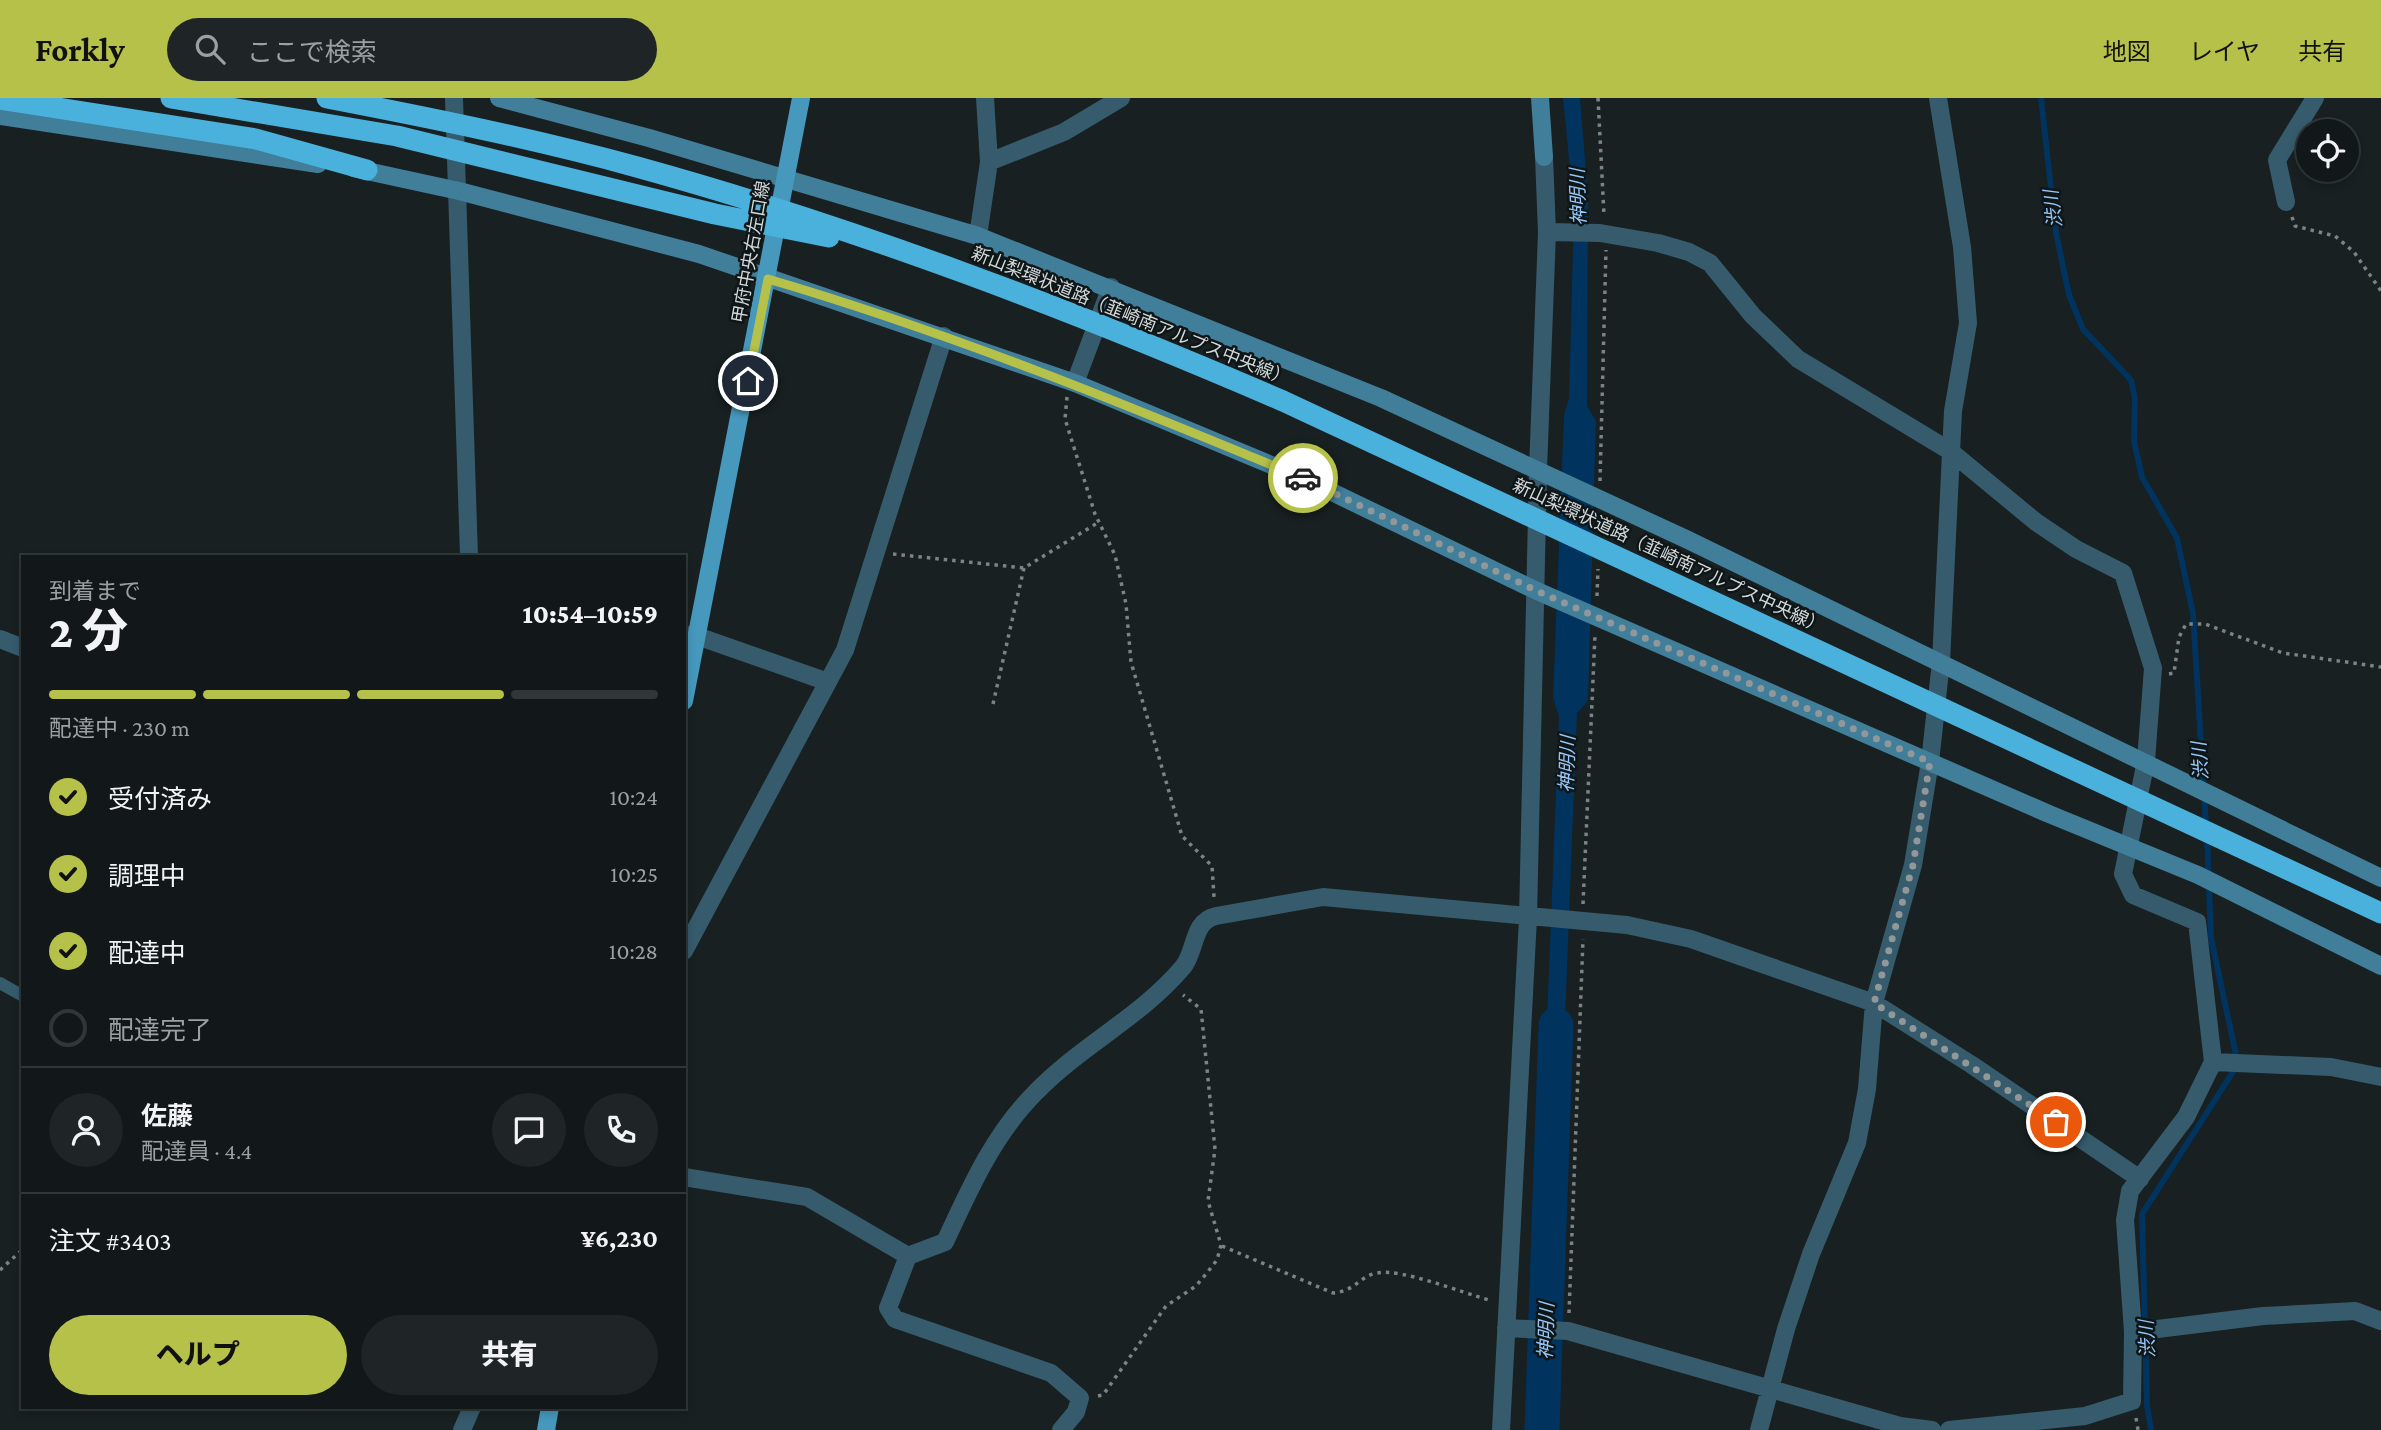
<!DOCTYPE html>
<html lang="ja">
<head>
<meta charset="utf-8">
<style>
  :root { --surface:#121819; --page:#1f2526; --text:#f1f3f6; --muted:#9ca0a2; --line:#313738; --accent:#b6c149 }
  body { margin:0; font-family:"Crimson Pro","Noto Sans JP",serif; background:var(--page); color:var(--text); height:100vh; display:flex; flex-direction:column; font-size:26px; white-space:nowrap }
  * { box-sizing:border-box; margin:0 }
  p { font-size:23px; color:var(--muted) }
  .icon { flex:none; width:38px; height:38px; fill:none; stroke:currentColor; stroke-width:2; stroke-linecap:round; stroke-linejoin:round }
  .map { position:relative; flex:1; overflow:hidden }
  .drawer { position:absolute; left:21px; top:457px; width:665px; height:854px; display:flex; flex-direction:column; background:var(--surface); border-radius:0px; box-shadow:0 4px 10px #0003,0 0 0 2px var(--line) }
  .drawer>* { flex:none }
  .buttons { position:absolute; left:2296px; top:21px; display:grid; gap:14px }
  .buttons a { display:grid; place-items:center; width:63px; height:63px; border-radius:50%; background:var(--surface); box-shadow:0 4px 10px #0003,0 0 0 2px var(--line); font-size:35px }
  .pin { position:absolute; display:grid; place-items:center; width:60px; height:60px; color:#fff; margin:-30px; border:4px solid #fff; border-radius:50%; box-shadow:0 2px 7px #0007 }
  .courier { position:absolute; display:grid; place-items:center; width:70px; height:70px; margin:-35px; border:5px solid #b6c149; border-radius:50%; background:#fff; color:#222; box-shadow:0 2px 9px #0007 }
  .headline em { font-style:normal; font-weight:800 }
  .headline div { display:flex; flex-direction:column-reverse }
  .headline { display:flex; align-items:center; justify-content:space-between; height:119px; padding:0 28px }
  h1 { font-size:46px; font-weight:800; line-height:52px }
  .bar { display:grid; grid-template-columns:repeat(4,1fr); gap:10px 7px; align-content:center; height:84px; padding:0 28px }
  .bar i { height:9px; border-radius:5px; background:var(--line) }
  .bar .on { background:var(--accent) }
  .bar p { grid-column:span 4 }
  .line { display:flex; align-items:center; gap:18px; padding:0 28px; border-top:2px solid var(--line) }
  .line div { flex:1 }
  .round { display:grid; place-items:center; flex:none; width:74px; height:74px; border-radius:37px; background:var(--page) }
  ol { padding:0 28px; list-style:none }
  li { display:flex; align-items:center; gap:21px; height:77px }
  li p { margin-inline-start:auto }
  li .icon { padding:7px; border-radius:50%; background:var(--accent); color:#111; stroke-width:4 }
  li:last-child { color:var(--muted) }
  li i { width:38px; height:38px; border:4px solid var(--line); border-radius:50% }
  .cta { display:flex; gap:14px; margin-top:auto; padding:14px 28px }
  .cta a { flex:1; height:80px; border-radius:42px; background:var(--accent); color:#111; font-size:28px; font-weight:800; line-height:80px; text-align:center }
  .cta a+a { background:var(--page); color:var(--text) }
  header { display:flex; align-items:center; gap:42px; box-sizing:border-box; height:98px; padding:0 35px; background:var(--accent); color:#111 }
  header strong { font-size:33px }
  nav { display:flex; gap:38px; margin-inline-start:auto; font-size:24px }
  .search { width:490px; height:63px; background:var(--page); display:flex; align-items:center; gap:18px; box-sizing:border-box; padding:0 24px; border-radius:38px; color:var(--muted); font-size:26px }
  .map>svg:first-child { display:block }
</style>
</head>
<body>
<header>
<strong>Forkly</strong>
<div class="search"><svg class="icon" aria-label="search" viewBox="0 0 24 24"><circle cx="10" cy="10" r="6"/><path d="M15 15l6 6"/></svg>ここで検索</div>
<nav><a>地図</a><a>レイヤ</a><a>共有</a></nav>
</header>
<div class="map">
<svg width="2381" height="1332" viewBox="0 0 2381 1332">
  <rect width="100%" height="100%" fill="#182021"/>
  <path fill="#00335d" d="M1563 0H1580L1588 98 1587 308 1596 323 1588 603 1577 615 1563 973 1545 972 1559 619 1553 600 1564 317 1569 300 1574 112Z"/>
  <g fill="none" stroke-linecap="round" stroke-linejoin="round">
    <path stroke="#00335d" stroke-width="6" d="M2041 0 2056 135 2069 197 2083 231 2131 282 2135 300 2134 343 2142 379 2177 440 2193 516 2206 727
      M2151 1332 2147 1307 2142 1116 2238 966 2211 840 2207 738"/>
    <path stroke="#00335d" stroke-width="35" d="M1542 1332 1556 927"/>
    <path stroke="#7d8384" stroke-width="3.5" stroke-dasharray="3.5 5" stroke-linecap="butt" d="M1598 0 1604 117
      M2292 119 2295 128 2335 138 2354 154 2381 193
      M1067 299 1065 321 1095 416 1115 457 1126 506 1131 564 1182 738 1212 768 1214 799
      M1600 383 1606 152
      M893 456 1024 470 1099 424
      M1597 498 1598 471
      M2169 576 2174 575 2179 539 2186 526H2205L2283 555 2381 569
      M993 606 1024 470
      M1583 806 1595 537
      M1222 1148 1333 1195C1356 1193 1359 1178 1377 1175 1401 1170 1463 1195 1489 1202
      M0 1172 23 1151
      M1569 1215 1583 841
      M1098 1298 1103 1297 1166 1208 1196 1188 1206 1176 1217 1162 1221 1147 1208 1103 1215 1051 1201 911 1183 897
      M2136 1320 2138 1332"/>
    <path stroke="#365b6d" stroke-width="12" d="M0 885 23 898"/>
    <path stroke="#365b6d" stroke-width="18" d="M454 0 469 458
      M989 64 1064 34 1121 0
      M2286 104 2277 62 2315 0
      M1547 134 1600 135 1658 145 1689 154 1710 165 1753 218 1798 261 1950 353 2036 424 2076 451 2123 475 2153 570 2146 663 2123 776 2133 797 2197 824 2213 964 2186 1019 2130 1093 2125 1122 2133 1234 2132 1303 2085 1318 1949 1332
      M978 138 989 64 985 0
      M1075 285 1111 189
      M684 537 697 538 828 584
      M0 541 23 550
      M684 853 845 552 944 238
      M2213 964 2331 969 2381 979
      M684 1079 807 1099 908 1158 945 1144C970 1090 993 1037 1036 994 1080 948 1141 919 1183 869 1196 854 1192 823 1216 818L1323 799 1627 827 1691 841 1874 905 1972 967 2140 1081
      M908 1158 888 1210 895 1221 1051 1275 1080 1300 1076 1314 1061 1332
      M1506 1230 1568 1233 1900 1328 1932 1332
      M2133 1234 2263 1218 2355 1213 2381 1223
      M462 1332 472 1309
      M1501 1332 1528 820 1538 372 1547 134 1544 59
      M1759 1332 1786 1231 1811 1156 1857 1045 1867 991 1874 905 1913 767 1930 664 1941 564 1953 313 1968 225 1962 149 1938 0"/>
    <path stroke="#407e9a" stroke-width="18" d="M499 0 649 40 978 138 1381 300 1686 441 2381 780
      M1540 0 1544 59
      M0 18 318 66
      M353 70 459 93 699 156 1075 285 1307 382 1537 493 2049 716 2198 777 2381 868"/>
    <path stroke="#4698bd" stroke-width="18" d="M684 603 801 0
      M546 1332 550 1309"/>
    <path stroke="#4ab1dd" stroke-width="21" d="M0 1 256 41 367 72"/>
    <path stroke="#4ab1dd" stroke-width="21" d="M171 0 397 38 715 116 829 139
      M327 0C431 20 535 41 637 69 858 130 1072 212 1283 303L2381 815"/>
  </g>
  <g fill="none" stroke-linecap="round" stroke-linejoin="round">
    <path stroke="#929899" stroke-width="7" stroke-dasharray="0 12.6" d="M1303 380 1537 493 1930 664 1913 767 1874 905 2056 1024"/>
    <path stroke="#b6c149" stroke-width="9" d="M748 283 768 181C952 235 1127 307 1303 380"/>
  </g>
  <g text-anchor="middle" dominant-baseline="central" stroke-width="5" stroke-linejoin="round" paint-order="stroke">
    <g font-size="18" fill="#d3d8d9" stroke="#0f1618">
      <text transform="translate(751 154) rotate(-80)">甲府中央右左口線</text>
      <text transform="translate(1131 218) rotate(22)">新山梨環状道路（韮崎南アルプス中央線）</text>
      <text transform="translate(1669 458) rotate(25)">新山梨環状道路（韮崎南アルプス中央線）</text>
    </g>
    <g font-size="19" font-style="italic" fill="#96c6f7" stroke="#0f1618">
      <text transform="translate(1578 99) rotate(-92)">神明川</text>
      <text transform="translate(2053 111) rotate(-97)">渋川</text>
      <text transform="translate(2200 663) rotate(-94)">渋川</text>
      <text transform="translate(1567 666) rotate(-88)">神明川</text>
      <text transform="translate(1546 1233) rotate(-88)">神明川</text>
      <text transform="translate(2147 1241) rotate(-93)">渋川</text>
    </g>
  </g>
</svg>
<div class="buttons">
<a><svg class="icon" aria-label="locate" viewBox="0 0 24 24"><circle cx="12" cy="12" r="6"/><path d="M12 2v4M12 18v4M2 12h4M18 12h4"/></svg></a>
</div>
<div class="pin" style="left:2056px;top:1024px;background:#ea580c"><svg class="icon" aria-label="bag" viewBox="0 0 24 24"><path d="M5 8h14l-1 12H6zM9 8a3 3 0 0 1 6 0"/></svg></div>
<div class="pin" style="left:748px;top:283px;background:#1f2937"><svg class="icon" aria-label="home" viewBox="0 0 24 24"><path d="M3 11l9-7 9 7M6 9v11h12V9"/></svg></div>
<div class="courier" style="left:1303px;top:380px"><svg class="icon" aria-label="car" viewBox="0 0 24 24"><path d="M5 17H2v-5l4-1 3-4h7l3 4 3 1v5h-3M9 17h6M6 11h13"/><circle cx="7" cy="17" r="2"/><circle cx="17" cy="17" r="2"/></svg></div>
<section class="drawer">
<div class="headline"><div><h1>2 分</h1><p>到着まで</p></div><em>10:54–10:59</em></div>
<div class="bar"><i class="on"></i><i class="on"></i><i class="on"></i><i></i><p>配達中 · 230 m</p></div>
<ol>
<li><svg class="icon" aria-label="check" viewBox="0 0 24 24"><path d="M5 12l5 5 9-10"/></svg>受付済み<p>10:24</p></li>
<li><svg class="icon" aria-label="check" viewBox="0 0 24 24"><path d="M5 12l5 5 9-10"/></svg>調理中<p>10:25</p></li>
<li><svg class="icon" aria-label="check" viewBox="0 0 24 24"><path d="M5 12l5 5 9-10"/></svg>配達中<p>10:28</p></li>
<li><i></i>配達完了</li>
</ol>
<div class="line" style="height:126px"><a class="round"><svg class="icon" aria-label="person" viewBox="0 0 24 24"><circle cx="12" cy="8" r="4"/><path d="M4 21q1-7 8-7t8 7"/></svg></a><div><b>佐藤</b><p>配達員 · 4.4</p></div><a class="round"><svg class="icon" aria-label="chat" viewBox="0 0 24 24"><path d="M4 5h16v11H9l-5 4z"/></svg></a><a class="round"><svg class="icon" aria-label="phone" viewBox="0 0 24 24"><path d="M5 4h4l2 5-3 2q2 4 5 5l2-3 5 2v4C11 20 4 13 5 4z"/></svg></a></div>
<div class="line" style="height:91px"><div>注文 #3403</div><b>¥6,230</b></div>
<div class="cta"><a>ヘルプ</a><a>共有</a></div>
</section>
</div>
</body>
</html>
